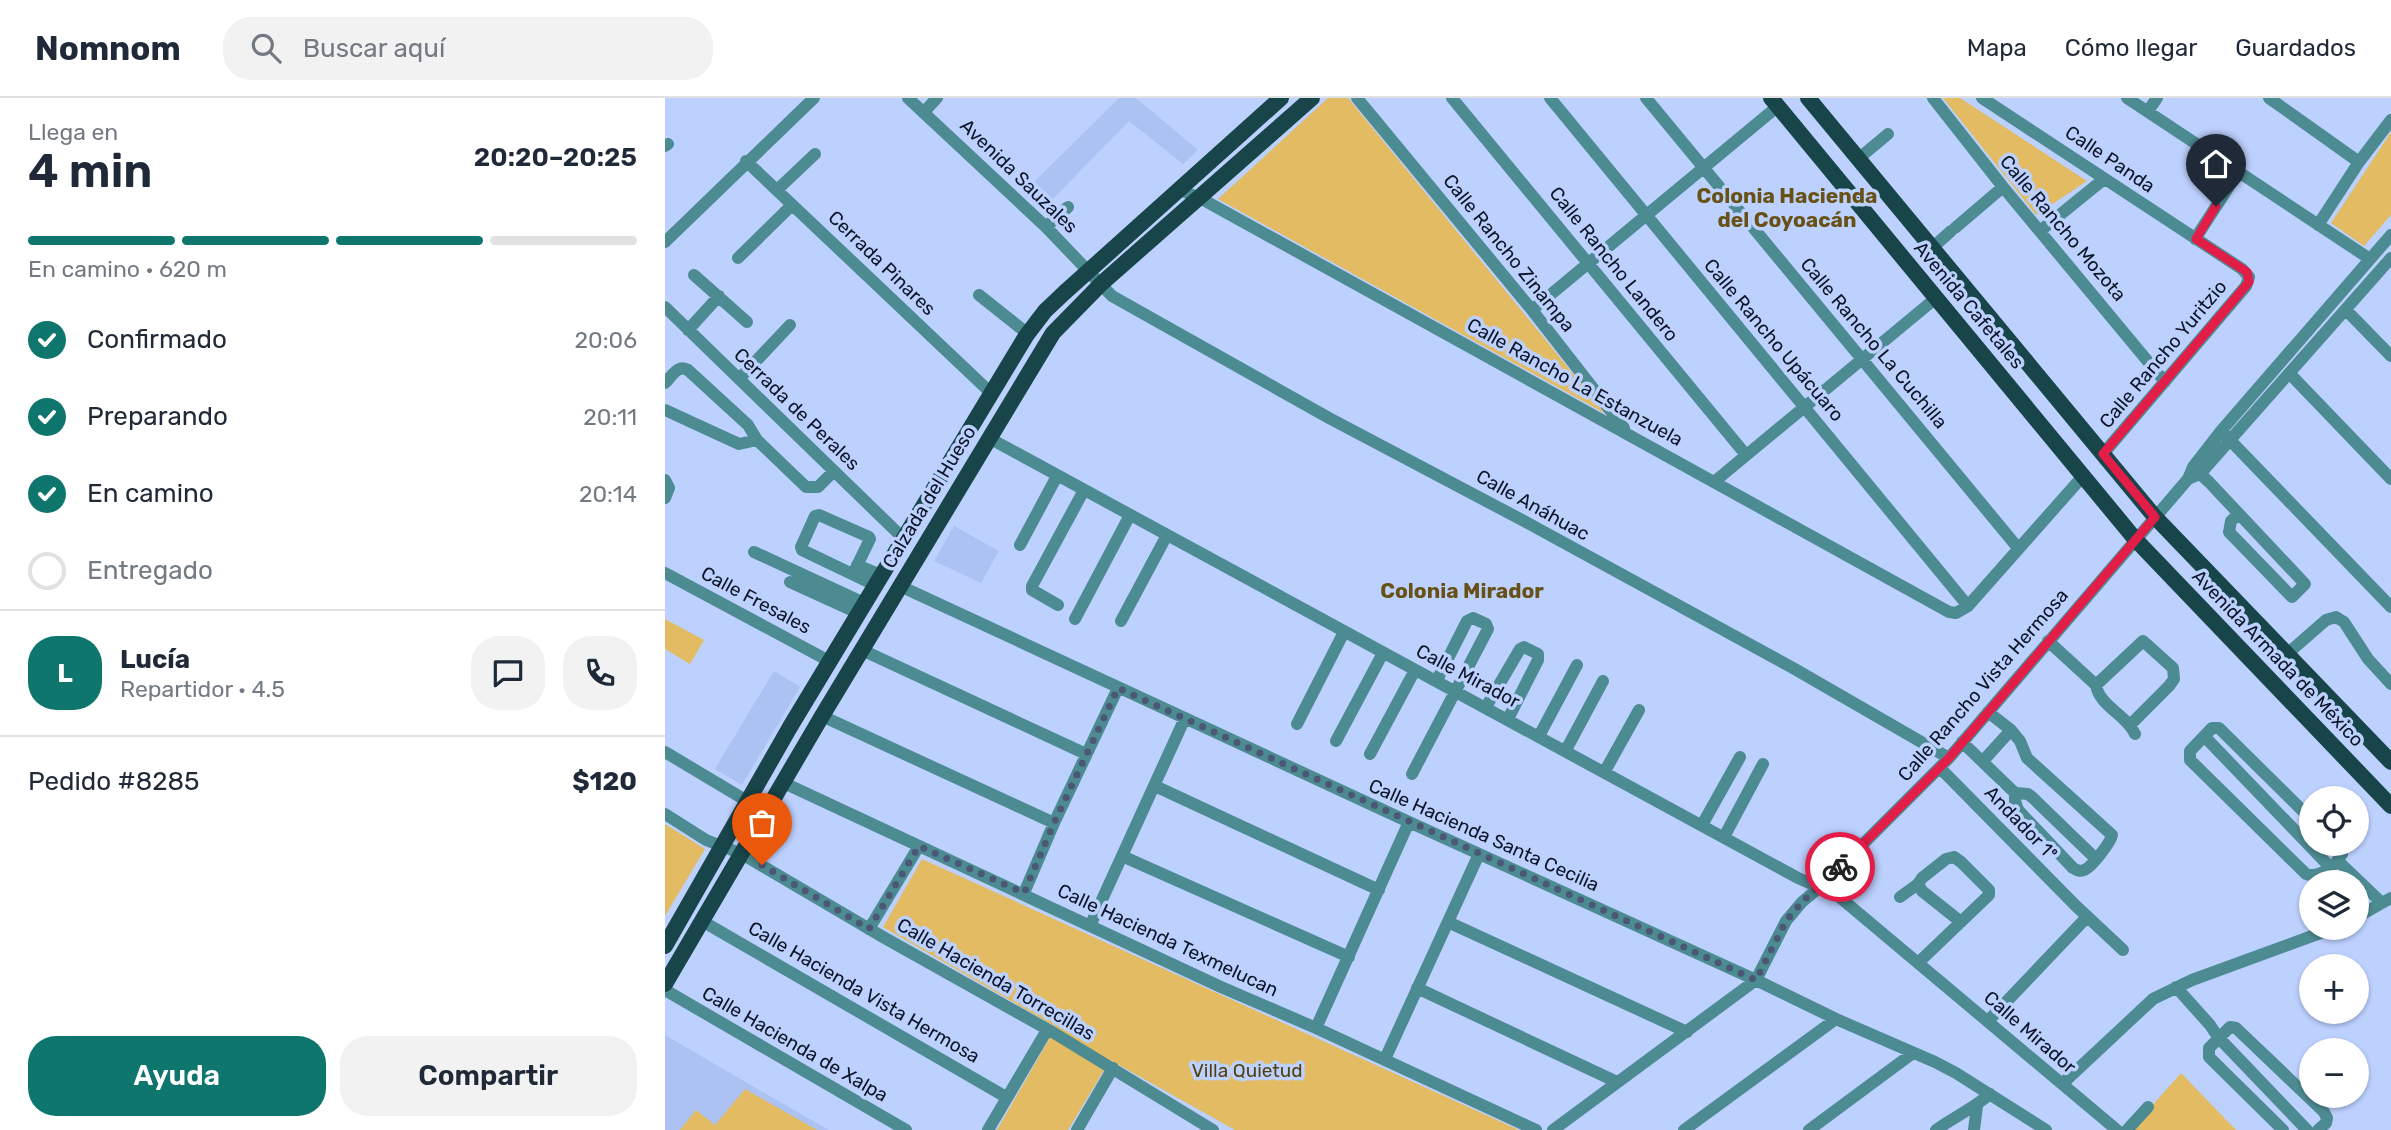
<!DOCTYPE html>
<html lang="es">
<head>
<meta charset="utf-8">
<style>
  :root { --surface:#fff; --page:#f2f2f3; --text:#1f2937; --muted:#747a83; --line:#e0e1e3; --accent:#0f766e }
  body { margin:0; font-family:Rubik,sans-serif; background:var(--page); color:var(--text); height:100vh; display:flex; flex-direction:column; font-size:26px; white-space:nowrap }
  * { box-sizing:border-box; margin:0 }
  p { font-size:23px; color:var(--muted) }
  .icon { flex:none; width:38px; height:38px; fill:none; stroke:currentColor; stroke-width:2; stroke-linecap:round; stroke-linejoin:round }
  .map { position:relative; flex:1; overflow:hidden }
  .panel { display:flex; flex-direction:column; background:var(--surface); width:665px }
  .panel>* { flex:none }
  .tools { position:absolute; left:1634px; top:688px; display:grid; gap:14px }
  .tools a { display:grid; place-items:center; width:70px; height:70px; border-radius:50%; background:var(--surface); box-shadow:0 2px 5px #0004; font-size:35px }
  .pin { position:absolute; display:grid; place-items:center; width:60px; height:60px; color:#fff; margin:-72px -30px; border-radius:50% 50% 50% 0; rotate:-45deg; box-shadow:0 0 7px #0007 }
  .pin .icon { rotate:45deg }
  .courier { position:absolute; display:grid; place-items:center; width:70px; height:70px; margin:-35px; border:5px solid #e11d48; border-radius:50%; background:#fff; color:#222; box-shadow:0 2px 9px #0007 }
  .head em { font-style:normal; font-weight:600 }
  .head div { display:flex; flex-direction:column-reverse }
  .head { display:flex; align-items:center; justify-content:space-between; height:119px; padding:0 28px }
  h1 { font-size:46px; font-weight:600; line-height:52px }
  .bar { display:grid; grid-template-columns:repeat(4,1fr); gap:10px 7px; align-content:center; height:84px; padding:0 28px }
  .bar i { height:9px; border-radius:5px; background:var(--line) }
  .bar .on { background:var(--accent) }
  .bar p { grid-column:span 4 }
  .line { display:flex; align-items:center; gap:18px; padding:0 28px; border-top:2px solid var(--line) }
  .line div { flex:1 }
  .round { display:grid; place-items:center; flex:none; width:74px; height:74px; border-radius:28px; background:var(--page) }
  ol { padding:0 28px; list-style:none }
  li { display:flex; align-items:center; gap:21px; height:77px }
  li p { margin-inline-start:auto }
  li .icon { padding:7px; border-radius:50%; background:var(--accent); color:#fff; stroke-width:4 }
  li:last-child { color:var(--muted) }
  li i { width:38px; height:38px; border:4px solid var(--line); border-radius:50% }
  .action { display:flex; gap:14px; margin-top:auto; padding:14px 28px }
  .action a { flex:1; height:80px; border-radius:28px; background:var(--accent); color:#fff; font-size:28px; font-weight:600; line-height:80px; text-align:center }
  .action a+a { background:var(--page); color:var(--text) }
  header { display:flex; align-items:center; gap:42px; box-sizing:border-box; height:98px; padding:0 35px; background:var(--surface); border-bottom:2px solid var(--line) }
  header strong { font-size:33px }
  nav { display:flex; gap:38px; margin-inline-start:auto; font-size:24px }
  .search { width:490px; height:63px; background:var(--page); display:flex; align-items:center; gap:18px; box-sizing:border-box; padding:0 24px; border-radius:28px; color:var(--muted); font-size:26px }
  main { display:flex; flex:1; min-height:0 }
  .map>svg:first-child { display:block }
</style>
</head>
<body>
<header>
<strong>Nomnom</strong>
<div class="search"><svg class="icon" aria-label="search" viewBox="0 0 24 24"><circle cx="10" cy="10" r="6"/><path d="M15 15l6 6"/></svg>Buscar aquí</div>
<nav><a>Mapa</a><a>Cómo llegar</a><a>Guardados</a></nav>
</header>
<main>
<section class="panel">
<div class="head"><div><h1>4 min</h1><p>Llega en</p></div><em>20:20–20:25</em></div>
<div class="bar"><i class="on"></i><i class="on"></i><i class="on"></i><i></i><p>En camino · 620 m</p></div>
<ol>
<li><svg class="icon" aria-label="check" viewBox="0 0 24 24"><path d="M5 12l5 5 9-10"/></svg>Confirmado<p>20:06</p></li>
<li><svg class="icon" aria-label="check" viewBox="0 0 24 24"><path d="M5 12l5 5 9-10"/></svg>Preparando<p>20:11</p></li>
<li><svg class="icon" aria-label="check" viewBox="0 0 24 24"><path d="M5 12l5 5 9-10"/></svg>En camino<p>20:14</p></li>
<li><i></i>Entregado</li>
</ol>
<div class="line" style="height:126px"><b class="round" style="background:var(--accent);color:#fff">L</b><div><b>Lucía</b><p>Repartidor · 4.5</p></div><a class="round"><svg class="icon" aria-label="chat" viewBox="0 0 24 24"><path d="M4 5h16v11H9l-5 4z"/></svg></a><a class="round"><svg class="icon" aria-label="phone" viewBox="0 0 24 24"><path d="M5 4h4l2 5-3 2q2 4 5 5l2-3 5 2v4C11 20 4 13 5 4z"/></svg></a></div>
<div class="line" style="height:91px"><div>Pedido #8285</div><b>$120</b></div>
<div class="action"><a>Ayuda</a><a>Compartir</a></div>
</section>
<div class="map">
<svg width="1726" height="1032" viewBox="0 0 1726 1032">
  <rect width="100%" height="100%" fill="#bdd1ff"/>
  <path fill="#abc2f3" d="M454 0H471L533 52 518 66 464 23 382 107 364 89Z
    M289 428 334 453 316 485 269 463Z
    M109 573 135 589 77 687 50 671Z
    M0 937 84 986 164 1032H0Z"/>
  <path fill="#e2bb62" d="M663 0H683L941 316 553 101Z
    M1278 0H1295L1422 83 1371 117Z
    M1726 34V117L1699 148 1666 125Z
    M0 521 39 542 25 566 0 551Z
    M0 726 40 751 0 818Z
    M257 761 854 1032H570L445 962 403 1032H332L391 929 218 829Z
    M1516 975 1571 1032H1470L1485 1010Z
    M80 991 152 1032H15L31 1012 50 1027Z"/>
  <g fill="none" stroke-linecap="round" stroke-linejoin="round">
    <path stroke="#4d8b92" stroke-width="12" d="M243 0 381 129 447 198 664 320 859 423 1128 570 1284 660
      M692 0 867 212 959 330
      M787 0 1081 357
      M885 0 1303 508
      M981 0 1353 450
      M1268 0 1338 89 1500 284
      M1317 0 1577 171 1584 179 1581 188 1438 356
      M1462 0 1705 161
      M1604 0 1694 64
      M1483 13 1492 0
      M259 14 272 0
      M0 48 3 46
      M1193 61 1223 36
      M81 63 326 295
      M112 92 150 56
      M515 92 535 100 1284 514 1291 515 1303 508 1418 378
      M1653 127 1694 64 1726 22
      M381 129 403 109
      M1290 130 1338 89
      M1375 133 1439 81
      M1530 141 1574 73
      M0 144 149 0
      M1267 150 1286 133
      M73 160 127 107
      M29 177 82 224
      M314 197 363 236
      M0 209 238 440
      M867 212 1113 8
      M1681 212 1726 258
      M23 232 54 198
      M1624 275 1726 381
      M74 281 125 227
      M0 285C7 278 13 266 23 272L83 327 92 342 141 389H153L169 373
      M0 312 74 346 92 342
      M1561 338 1726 509
      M324 340 1133 780 1172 797 1452 1032
      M1532 373 1544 384 1640 486 1627 499 1564 434 1566 423 1574 416
      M1523 381 1535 376 1726 160
      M0 382 4 390 0 400
      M1049 384 1271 200
      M355 447 392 378
      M89 454 199 505
      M192 467 216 477
      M0 475 164 563
      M188 476 205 441 204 439 154 417 150 418 136 449 137 452 210 487
      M125 484 193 515
      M235 488 744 724 1091 882 1171 921 1270 964 1291 975 1381 1032
      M393 507 367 492V488L419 392
      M410 521 465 417
      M456 523 502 437
      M1383 543 1431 587C1434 608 1462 617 1470 636
      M197 552 421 656
      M1622 556 1661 522 1671 519 1679 524 1703 561 1726 586
      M1431 587 1478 543 1508 570 1509 581 1504 588 1466 626
      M821 609 855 551 859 549 873 556V562L843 621
      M1323 614 1346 632
      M157 618 389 725
      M632 626 679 534
      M874 638 912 567
      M1539 638 1665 769
      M671 643 718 555
      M1297 644 1350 695V703L1353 712 1408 770C1412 772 1414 774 1419 772 1426 770 1446 744 1447 737L1362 660 1355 643 1346 632 1318 663
      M901 652 938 583
      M0 654 82 703
      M705 656 750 572
      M1275 670 1411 808 1458 852
      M940 673 974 612
      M747 676 823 531 821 526 808 520 802 523 772 582
      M119 685 556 889 651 930 871 1032
      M490 688 714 792
      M1350 695 1363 696 1368 700 1431 761
      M0 716 41 742 77 756 218 839 389 935 548 1032
      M1647 722 1554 630H1547L1525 653V662L1641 776C1654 781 1671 767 1677 756L1670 746
      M1037 727 1075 659
      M1059 739 1098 666
      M457 758 684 859
      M1673 763 1717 805
      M359 795 389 725 453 590
      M1235 799 1253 786
      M1692 819 1726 800
      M37 823 341 999
      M783 824 1022 934
      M425 828 520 620
      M204 831 254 748
      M1254 864 1324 797V792L1296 764 1289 759 1281 761 1257 780 1253 786 1257 793 1296 824
      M1511 889 1545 927 1553 939 1642 1032
      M752 890 952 984
      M0 892 241 1032
      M1323 923 1422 819
      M651 930 744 724
      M720 961 814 756
      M1397 986 1488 901 1527 882 1669 830
      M323 1032 382 932
      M412 1032 448 970
      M888 1032 1091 882 1121 823 1137 804 1155 789 1284 660 1523 381 1528 369 1556 333 1726 137
      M1019 1032 1171 921
      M1144 1032 1248 955
      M1271 1032C1289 1019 1309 1010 1325 996
      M1309 1032 1312 1008
      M1462 1032 1483 1009
      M1618 1032 1544 959V950L1565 929 1571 930 1659 1014 1662 1020 1661 1025 1653 1032"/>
    <path stroke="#18454a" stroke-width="16" d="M1106 0 1470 441 1726 708
      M1143 0 1490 419 1726 664
      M0 848 125 629 361 238 380 213 399 195 616 0
      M0 886 157 618 388 235 437 185 647 0"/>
  </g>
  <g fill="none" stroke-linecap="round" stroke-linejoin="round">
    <path stroke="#4b5774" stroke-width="7" stroke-dasharray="0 12.6" d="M97 767 204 831 254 748 359 795 389 725 453 590 1091 882 1121 823 1137 804 1175 769"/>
    <path stroke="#e11d48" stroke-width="9" d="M1175 769 1284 660 1490 419 1438 356 1584 184 1582 174 1531 141 1551 108"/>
  </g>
  <g text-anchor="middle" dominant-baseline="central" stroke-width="7" stroke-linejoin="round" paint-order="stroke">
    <g font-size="19" fill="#0d1529" stroke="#bdd1ff">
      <text transform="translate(1445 61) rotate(34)">Calle Panda</text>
      <text transform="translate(354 78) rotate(44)">Avenida Sauzales</text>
      <text transform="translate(1398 130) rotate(50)">Calle Rancho Mozota</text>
      <text transform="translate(844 155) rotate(51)">Calle Rancho Zinampa</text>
      <text transform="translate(217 165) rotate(44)">Cerrada Pinares</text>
      <text transform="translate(949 166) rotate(51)">Calle Rancho Landero</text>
      <text transform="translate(1304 207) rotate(50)">Avenida Cafetales</text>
      <text transform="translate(1109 242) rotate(50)">Calle Rancho Upácuaro</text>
      <text transform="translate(1209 245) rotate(50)">Calle Rancho La Cuchilla</text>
      <text transform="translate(1498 256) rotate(-50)">Calle Rancho Yuritzio</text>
      <text transform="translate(910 284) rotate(29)">Calle Rancho La Estanzuela</text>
      <text transform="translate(132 311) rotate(44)">Cerrada de Perales</text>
      <text transform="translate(264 399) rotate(-59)">Calzada del Hueso</text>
      <text transform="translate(868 407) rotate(29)">Calle Anáhuac</text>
      <text transform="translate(91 502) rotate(28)">Calle Fresales</text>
      <text transform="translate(1613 560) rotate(46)">Avenida Armada de México</text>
      <text transform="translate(803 578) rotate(28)">Calle Mirador</text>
      <text transform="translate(1318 587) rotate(-49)">Calle Rancho Vista Hermosa</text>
      <text transform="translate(1356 725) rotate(46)">Andador 1º</text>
      <text transform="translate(819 737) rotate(24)">Calle Hacienda Santa Cecilia</text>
      <text transform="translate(503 842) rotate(25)">Calle Hacienda Texmelucan</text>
      <text transform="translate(331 881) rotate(30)">Calle Hacienda Torrecillas</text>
      <text transform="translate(199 894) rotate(30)">Calle Hacienda Vista Hermosa</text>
      <text transform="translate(1365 934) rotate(41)">Calle Mirador</text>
      <text transform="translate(130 946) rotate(30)">Calle Hacienda de Xalpa</text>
    </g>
    <g font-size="19" fill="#533f0e" stroke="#bdd1ff">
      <text x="582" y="972">Villa Quietud</text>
    </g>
    <g font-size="21" font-weight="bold" fill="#685116" stroke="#bdd1ff">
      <text x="1122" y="97">Colonia Hacienda<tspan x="1122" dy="24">del Coyoacán</tspan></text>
      <text x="797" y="492">Colonia Mirador</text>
    </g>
  </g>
</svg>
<div class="tools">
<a><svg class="icon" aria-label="locate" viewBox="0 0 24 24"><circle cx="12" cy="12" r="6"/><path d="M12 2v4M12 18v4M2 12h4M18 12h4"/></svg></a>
<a><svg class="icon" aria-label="layers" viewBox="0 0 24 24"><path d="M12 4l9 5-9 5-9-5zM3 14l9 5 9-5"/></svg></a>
<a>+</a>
<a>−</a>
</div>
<div class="pin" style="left:97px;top:767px;background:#ea580c"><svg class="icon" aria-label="bag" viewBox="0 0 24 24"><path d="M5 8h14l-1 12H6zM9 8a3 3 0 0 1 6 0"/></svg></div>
<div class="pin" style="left:1551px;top:108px;background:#1f2937"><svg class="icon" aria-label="home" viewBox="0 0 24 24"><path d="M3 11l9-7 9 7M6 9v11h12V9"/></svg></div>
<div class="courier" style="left:1175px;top:769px"><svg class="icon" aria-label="bike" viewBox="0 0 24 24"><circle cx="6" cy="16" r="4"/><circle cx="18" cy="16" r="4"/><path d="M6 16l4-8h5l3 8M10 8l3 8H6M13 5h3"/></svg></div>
</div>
</main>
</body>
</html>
